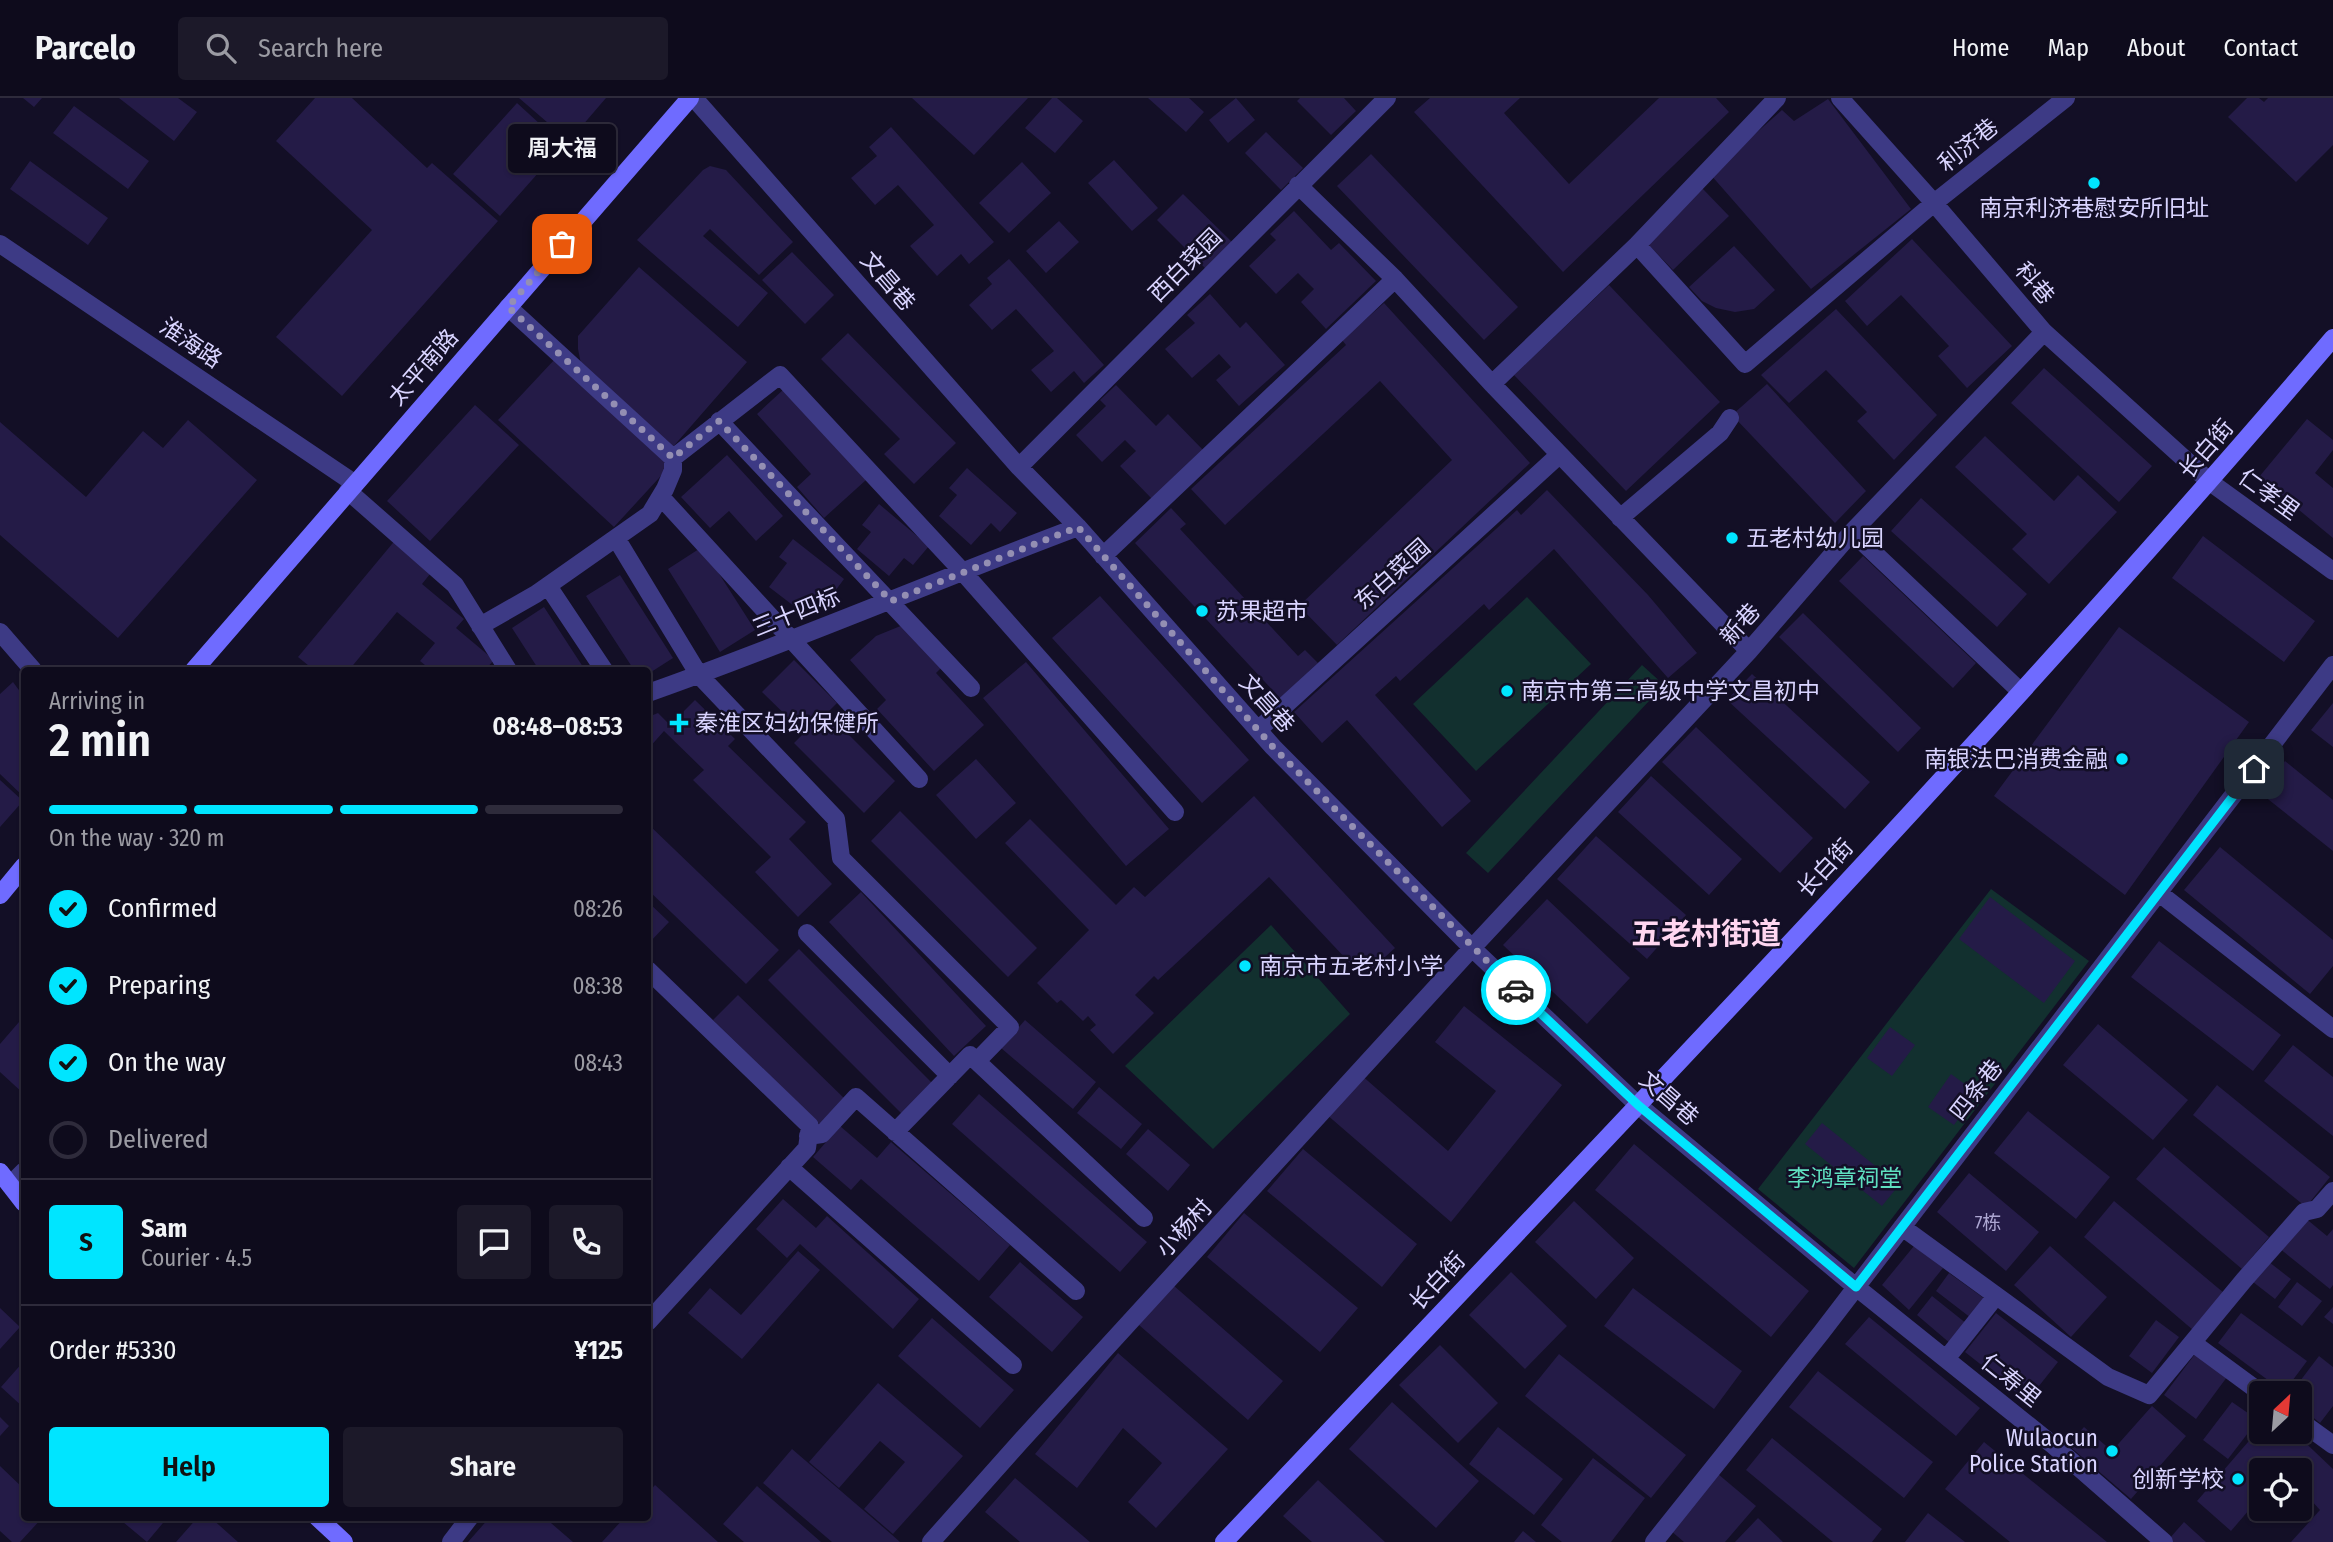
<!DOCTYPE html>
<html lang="en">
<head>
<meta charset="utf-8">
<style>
  :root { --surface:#0e0b1c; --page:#1c1929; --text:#f1f3f6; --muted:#9b9ba3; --line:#2e2b3b; --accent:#00e5ff }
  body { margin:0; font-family:"Fira Sans Condensed","Noto Sans SC",sans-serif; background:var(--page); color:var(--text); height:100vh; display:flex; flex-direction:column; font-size:26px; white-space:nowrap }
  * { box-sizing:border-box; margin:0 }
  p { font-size:23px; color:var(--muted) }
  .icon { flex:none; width:38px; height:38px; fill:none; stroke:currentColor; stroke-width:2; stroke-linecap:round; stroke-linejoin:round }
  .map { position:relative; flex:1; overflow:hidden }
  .sheet { position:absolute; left:21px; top:569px; width:630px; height:854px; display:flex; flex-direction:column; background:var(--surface); border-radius:7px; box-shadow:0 2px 5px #0004,0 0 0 2px var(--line) }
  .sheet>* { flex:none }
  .needle { width:46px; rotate:26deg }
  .controls { position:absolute; left:2249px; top:1283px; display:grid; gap:14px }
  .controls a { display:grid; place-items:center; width:63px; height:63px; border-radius:7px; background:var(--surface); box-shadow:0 2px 5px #0004,0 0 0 2px var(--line); font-size:35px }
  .pin { position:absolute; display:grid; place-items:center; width:60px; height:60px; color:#fff; margin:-30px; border-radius:14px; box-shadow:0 4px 10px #0006 }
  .courier { position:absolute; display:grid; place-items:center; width:70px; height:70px; margin:-35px; border:5px solid #00e5ff; border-radius:50%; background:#fff; color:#222; box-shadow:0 2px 9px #0007 }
  .bubble { position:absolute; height:49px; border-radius:7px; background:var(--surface); box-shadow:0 2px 5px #0004,0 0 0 2px var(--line); font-size:23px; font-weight:600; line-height:49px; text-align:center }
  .headline em { font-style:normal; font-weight:600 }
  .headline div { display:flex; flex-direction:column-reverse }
  .headline { display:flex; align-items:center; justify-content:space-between; height:119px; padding:0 28px }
  h1 { font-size:46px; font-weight:600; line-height:52px }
  .bar { display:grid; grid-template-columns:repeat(4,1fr); gap:10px 7px; align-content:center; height:84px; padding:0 28px }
  .bar i { height:9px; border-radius:5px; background:var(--line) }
  .bar .current { background:var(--accent) }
  .bar p { grid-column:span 4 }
  .line { display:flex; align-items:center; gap:18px; padding:0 28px; border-top:2px solid var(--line) }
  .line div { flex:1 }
  .round { display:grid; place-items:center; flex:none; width:74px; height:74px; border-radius:7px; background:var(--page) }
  ol { padding:0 28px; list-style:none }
  li { display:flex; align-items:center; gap:21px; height:77px }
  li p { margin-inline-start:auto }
  li .icon { padding:7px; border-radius:50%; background:var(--accent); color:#111; stroke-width:4 }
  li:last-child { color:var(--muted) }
  li i { width:38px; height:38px; border:4px solid var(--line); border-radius:50% }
  .primary-button { display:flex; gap:14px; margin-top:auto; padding:14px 28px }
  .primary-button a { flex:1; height:80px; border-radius:7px; background:var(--accent); color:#111; font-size:28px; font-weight:600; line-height:80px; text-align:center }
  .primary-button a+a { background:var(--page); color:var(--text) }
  header { display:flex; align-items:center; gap:42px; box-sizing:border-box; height:98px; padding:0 35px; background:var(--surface); border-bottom:2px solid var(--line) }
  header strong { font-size:33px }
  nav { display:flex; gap:38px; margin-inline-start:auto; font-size:24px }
  .search { width:490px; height:63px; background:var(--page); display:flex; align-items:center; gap:18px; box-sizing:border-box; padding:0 24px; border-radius:7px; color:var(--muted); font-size:26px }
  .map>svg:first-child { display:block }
</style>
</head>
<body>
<header>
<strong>Parcelo</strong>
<div class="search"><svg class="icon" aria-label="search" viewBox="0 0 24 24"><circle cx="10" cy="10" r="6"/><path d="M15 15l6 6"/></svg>Search here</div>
<nav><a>Home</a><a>Map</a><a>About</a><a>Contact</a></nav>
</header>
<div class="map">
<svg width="2333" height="1444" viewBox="0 0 2333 1444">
  <rect width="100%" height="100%" fill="#130f26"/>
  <path fill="#12302f" d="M1527 499 1591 566 1476 673 1413 606Z
    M1642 567 1664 587 1488 775 1466 755Z
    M1991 791 2089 863 1854 1170 1758 1091Z
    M1271 827 1350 916 1213 1051 1125 968Z"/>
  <path fill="#241b47" d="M23 0H42L34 9Z
    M119 0H178L197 14 174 43Z
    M315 0H352L427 70 432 65 498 123 342 298 276 239 372 132 276 43Z
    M519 0H606L569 43Z
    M912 0H1028L974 57Z
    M1052 0H1057L1083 23 1055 55 1025 30Z
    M1148 0H1189L1204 14 1186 34Z
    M1236 0 1255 22 1228 45 1209 22Z
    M1300 0H1344L1356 13 1331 37 1297 3Z
    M1430 0H1520L1504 15 1569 86 1659 0H1716L1729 14 1563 174 1414 14Z
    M2247 0H2259L2264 4 2268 0H2333V47L2296 84 2228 19Z
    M1828 1 1911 111 1811 191 1710 76 1782 12 1794 23Z
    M517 5 563 47 500 118 453 76Z
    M74 8 149 63 128 91 53 35Z
    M891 29 994 144 969 166 961 156 937 178 910 148 934 127 898 87 875 107 851 80 877 58 869 49Z
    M1266 34 1303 70 1281 92 1245 55Z
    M1371 56 1518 209 1484 242 1337 88Z
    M1114 62 1158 110 1132 133 1088 85Z
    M30 63 108 120 88 147 10 91Z
    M1022 64 1051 95 1009 135 979 105Z
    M710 68 726 72 793 144 759 177 710 131 703 138 768 195 738 229 637 142 703 72Z
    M1702 90 1729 118 1673 172 1646 144Z
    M1183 96 1233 145 1206 171 1157 122Z
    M1294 113 1331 152 1339 145 1376 183 1326 231 1301 204 1314 191 1298 175 1276 196 1249 168 1276 142 1270 136Z
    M1059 123 1079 144 1046 175 1026 153Z
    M1912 141 2012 248 1967 290 1938 258 1949 248 1901 197 1867 228 1845 203Z
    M1734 148 1775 192 1754 211 1735 214 1716 210 1702 203 1689 189Z
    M792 154 834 197 805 226 762 182Z
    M1009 161 1104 267 1084 285 1074 273 1051 294 1031 272 1054 253 1016 211 992 232 969 207 992 186 987 180Z
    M639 169 747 264 672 350 582 271 578 251V238Z
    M1609 187 1720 304 1626 393 1514 277Z
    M1210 196 1240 230 1246 224 1285 267 1239 308 1216 282 1231 269 1219 256 1192 280 1165 251 1195 225 1187 217Z
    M1384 205 1530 365 1337 547 1299 508 1452 362 1380 283 1225 427 1191 391 1346 247 1342 242Z
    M1836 211 1937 317 1894 362 1857 323 1867 314 1826 272 1789 305 1761 277Z
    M848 235 956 345 914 386 884 356 900 341 821 261Z
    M555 261 670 368 614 429 498 322Z
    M2044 270 2152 368 2119 404 2011 305Z
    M1767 286 1866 393 1835 425 1732 317Z
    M1116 287 1156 328 1168 316 1204 353 1153 402 1120 368 1136 353 1125 342 1102 364 1076 337 1106 308 1100 302Z
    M784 291 866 382 824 420 797 389 811 376 757 316Z
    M475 307 519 347 430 443 387 403Z
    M2307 321 2333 342V352L2315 375 2333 390V440L2259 379Z
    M188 322 257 382 118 540 0 437V324L86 399 143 333 163 350Z
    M1985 338 2054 403 2078 377 2117 414 2049 486 2012 451 2027 436 1955 369Z
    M727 357 783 418 756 443 729 413 710 430 681 399Z
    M967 370 1017 415 1000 434 991 425 971 447 939 418 957 397 949 390Z
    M1547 392 1648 497 1697 555 1668 580 1554 451 1489 512 1484 506 1400 583 1396 578 1375 597 1471 703 1442 729 1347 622 1322 645 1294 614 1517 412 1521 417Z
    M1921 400 2027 496 1997 529 1891 433Z
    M879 406 929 448 913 467 904 460 889 478 857 451 871 434 862 427Z
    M1171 410 1186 426 1180 431 1298 558 1305 552 1318 565 1280 600 1135 445Z
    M2203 438 2315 523 2284 564 2172 480Z
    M397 440 434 471 422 486 464 521 456 530 494 562 485 572H431L420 563 435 545 397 514 349 572H314L298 559Z
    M793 441 844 481 830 500 821 493 803 515 769 489 787 465 779 459Z
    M702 449 755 532 720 554 668 471Z
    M1863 458 1976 565 1953 590 1839 483Z
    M620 477 673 560 648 576V572H634L586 498Z
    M1100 498 1249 662 1202 705 1052 540Z
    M544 509 585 572H539L512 530Z
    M1803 515 1921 630 1898 654 1779 539Z
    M903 527 942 569 936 575 984 627 934 673 877 611 886 602 850 562 876 538Z
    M2119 529 2249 624 2125 797 1994 698Z
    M794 562 837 605 827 615 895 683 864 715 794 645 804 635 762 594Z
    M1026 564 1169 731 1126 768 983 600Z
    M1752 576 1870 684 1845 711 1727 602Z
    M13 584 24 599V699L0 676V596Z
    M695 602 735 641 728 648 806 724 789 741 832 786 798 819 755 774 771 759 693 682 704 672 664 633 648 651V619L658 615 670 627Z
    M2333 605V649L2311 632Z
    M1696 629 1813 740 1780 775 1662 664Z
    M976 661 1016 705 976 741 936 697Z
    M2285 663 2333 702V753L2259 694Z
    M1651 678 1742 761 1709 797 1618 714Z
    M0 682 23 703 0 729Z
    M1254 698 1395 850 1363 879 1269 779 1158 882 1154 878 1135 897 1154 915 1113 956 1090 932 1096 927 1088 918 1083 923 1061 902 1057 905 1037 885 1089 832 1005 745 1030 721 1116 807 1134 789 1145 799Z
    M900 713 1037 850 1008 879 871 743Z
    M648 726 779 852 746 886 648 792Z
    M1596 738 1686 817 1647 861 1557 781Z
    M2220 749 2333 842V868L2310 896 2184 792Z
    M861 794 986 928 954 958 829 824Z
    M1990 799 2075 863 2044 905 1959 841Z
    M1547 801 1630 880 1587 926 1503 847Z
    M648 804 669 824 648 846Z
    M2159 843 2281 937 2253 973 2131 879Z
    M799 851 933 986 902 1016 768 882Z
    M738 897 848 1004 823 1029 713 922Z
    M1464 908 1562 987 1451 1124 1326 1016 1360 976 1448 1053 1496 993 1435 944Z
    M1025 922 1096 984 1073 1011 1001 950Z
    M19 924 24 929V996L0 974V946Z
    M2098 926 2188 1002 2153 1042 2063 967Z
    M1890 929 1915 947 1892 978 1867 960Z
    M2293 947 2333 979V1038L2264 983Z
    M1951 976 1977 995 1954 1027 1928 1009Z
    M2217 987 2330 1079 2306 1109 2193 1017Z
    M1099 989 1142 1026 1121 1051 1077 1015Z
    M979 996 1147 1144 1120 1174 952 1026Z
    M2028 1013 2110 1079 2076 1121 1994 1055Z
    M1822 1025 1899 1087 1882 1108 1805 1046Z
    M840 1028 877 1060 891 1044 1010 1147 979 1183 861 1081 851 1092 813 1059Z
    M1148 1031 1190 1067 1168 1093 1126 1056Z
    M1634 1046 1809 1193 1771 1239 1595 1092Z
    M2164 1049 2269 1139 2242 1171 2136 1081Z
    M1303 1051 1417 1146 1382 1189 1267 1093Z
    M1969 1075 2039 1134 2006 1173 1937 1114Z
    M783 1101 816 1130 827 1118 919 1201 893 1231 800 1146 787 1160 756 1131Z
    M1574 1103 1634 1160 1596 1201 1535 1144Z
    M2114 1103 2224 1195 2193 1232 2084 1139Z
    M1244 1115 1358 1210 1320 1254 1207 1159Z
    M2304 1119 2327 1138 2333 1131V1187L2330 1191 2279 1150Z
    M1914 1148 1943 1170 1909 1212 1882 1187Z
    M2050 1148 2107 1199 2071 1239 2014 1187Z
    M798 1153 820 1172 742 1261 688 1215 710 1190 741 1217Z
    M1020 1164 1083 1219 1052 1254 989 1199Z
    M2269 1164 2291 1181 2275 1201 2253 1184Z
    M1511 1174 1567 1228 1525 1271 1469 1217Z
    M1949 1175 1985 1201 1971 1220 1936 1193Z
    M2297 1184 2322 1203 2302 1228 2278 1209Z
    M1173 1187 1283 1283 1248 1322 1139 1227Z
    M1633 1190 1742 1273 1714 1311 1604 1228Z
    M1932 1198 1967 1226 1951 1246 1917 1217Z
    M2333 1209V1226L2324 1219Z
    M0 1210 20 1229 0 1251Z
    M1996 1215 2058 1264 2027 1303 1965 1254Z
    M2241 1215 2307 1263 2284 1294 2218 1245Z
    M1869 1219 1980 1310 1956 1338 1845 1246Z
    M932 1220 1014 1292 980 1330 898 1258Z
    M2156 1222 2179 1239 2152 1275 2129 1258Z
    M1440 1247 1498 1305 1458 1345 1399 1287Z
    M1118 1255 1228 1351 1156 1430 1128 1404 1162 1365 1123 1330 1077 1390 1035 1356Z
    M1559 1256 1686 1357 1651 1400 1525 1298Z
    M2195 1256 2227 1279 2196 1321 2164 1297Z
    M2319 1258 2333 1269V1308L2320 1325 2300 1309V1295H2291Z
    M24 1263V1310L1 1289Z
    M1818 1273 1933 1364 1904 1400 1789 1309Z
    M878 1285 963 1358 893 1436 864 1411 905 1364 880 1343 839 1390 809 1364Z
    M1392 1304 1479 1383 1436 1430 1349 1351Z
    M2232 1304 2258 1322 2228 1361 2203 1342Z
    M2152 1308 2186 1338 2131 1401 2068 1347 2084 1329 2112 1353Z
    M0 1319 9 1328 0 1338Z
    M1498 1329 1563 1381 1534 1417 1469 1366Z
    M2261 1329V1334H2294L2333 1371V1444H2291L2320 1412 2300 1390V1372H2261V1398L2231 1433 2197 1403Z
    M1772 1340 1882 1431 1872 1444H1833L1746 1372Z
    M1984 1344 2107 1444H2010L1945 1391Z
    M792 1351 891 1436 900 1444H832L763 1385Z
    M1593 1360 1645 1400 1611 1444H1562L1541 1427Z
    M0 1368 24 1391V1419H43L20 1444H12L0 1433Z
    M1718 1376 1756 1408 1725 1444H1684L1670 1432Z
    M1015 1380 1090 1444H1020L985 1414Z
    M1318 1382 1385 1444H1312L1283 1418Z
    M655 1387 718 1444H602L625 1419H648V1395Z
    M757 1388 821 1444H744L723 1426Z
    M1928 1415 1965 1444H1905Z
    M117 1419H168L147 1444Z
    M198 1419H210L238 1444H176Z
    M490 1419H544L573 1444H468Z
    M1758 1420 1783 1444H1735Z
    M2184 1424 2206 1444H2172L2169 1441Z
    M1523 1433 1536 1444H1514Z"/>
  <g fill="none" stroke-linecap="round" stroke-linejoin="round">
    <path stroke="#3d3a85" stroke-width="18" d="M694 0 1019 369 1078 429 1273 649 1472 850 1638 1007 1856 1189 2053 1347 2164 1444
      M1840 0 1934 105 2044 234 2210 384 2333 473
      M1298 87 1395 181 1492 286 1749 553
      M0 146 354 385
      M1637 147 1745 266 1934 105 2066 0
      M508 209 673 360 780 277 962 473 1175 714
      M1492 286 1637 147 1777 0
      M719 323 971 590
      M1019 369 1387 0
      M348 393 455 487 508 572
      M661 399 919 681
      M1620 420 1720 335 1730 320
      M1852 434 2021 594
      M616 440 699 577 836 721 841 760 1010 929 977 963
      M1103 458 1395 181
      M548 488 604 572
      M480 528 536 496 650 416 665 391 673 372V360
      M0 534 33 572
      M648 595C793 544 934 483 1078 429
      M1258 632 1559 357
      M2159 795 2333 931
      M807 835 950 978
      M648 872 810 1028 807 1050 648 1224
      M895 1034 970 957 1144 1120
      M808 1038 822 1036 856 999 1076 1193
      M789 1069 1013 1267
      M10 1087 24 1073
      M1902 1129 2108 1279 2149 1297 2244 1182 2304 1114 2317 1111 2333 1093
      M2193 1245 2261 1295
      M1946 1261 1996 1198
      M2300 1323 2333 1347
      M451 1444 470 1419
      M931 1444 1020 1344 1472 850 1749 553 1852 434 2044 234
      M1654 1444 1821 1235 2333 567"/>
    <path stroke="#6f6bff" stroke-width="18" d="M194 572 690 0
      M0 797 24 768
      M0 1074 24 1105
      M317 1419 344 1444
      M1224 1444C1599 1048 1979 655 2333 240"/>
  </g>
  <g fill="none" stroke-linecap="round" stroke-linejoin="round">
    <path stroke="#948fb3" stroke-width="7" stroke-dasharray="0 12.6" d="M562 146 508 209 673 360 719 323 891 503 1078 429 1273 649 1516 892"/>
    <path stroke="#00e5ff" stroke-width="9" d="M1516 892 1638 1007 1856 1189 2254 671"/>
  </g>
  <g fill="#00e5ff" stroke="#130f26" stroke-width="2.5">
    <circle cx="2094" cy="85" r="7"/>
    <circle cx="1732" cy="440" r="7"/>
    <circle cx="1202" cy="513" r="7"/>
    <circle cx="1507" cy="593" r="7"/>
    <path d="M675.5 614.5h7v7h7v7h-7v7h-7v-7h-7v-7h7z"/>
    <circle cx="2122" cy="661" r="7"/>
    <circle cx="1245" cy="868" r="7"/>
    <circle cx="2112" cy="1353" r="7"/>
    <circle cx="2238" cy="1381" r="7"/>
  </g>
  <g text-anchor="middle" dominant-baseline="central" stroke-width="5" stroke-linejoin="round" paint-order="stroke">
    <g font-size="19" fill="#aca6d1">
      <text x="1988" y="1124">7栋</text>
    </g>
    <g font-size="23" fill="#d9d4ff" stroke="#130f26">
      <text transform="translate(1968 47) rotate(-39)">利济巷</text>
      <text transform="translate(1185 167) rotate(-45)">西白菜园</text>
      <text transform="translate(888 183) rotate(49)">文昌巷</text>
      <text transform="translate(2035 185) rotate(50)">科巷</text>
      <text transform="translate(191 245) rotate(34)">淮海路</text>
      <text transform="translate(423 269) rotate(-49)">太平南路</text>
      <text transform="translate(2206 351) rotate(-49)">长白街</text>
      <text transform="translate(2269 396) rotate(36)">仁孝里</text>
      <text transform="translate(1392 476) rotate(-42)">东白菜园</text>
      <text transform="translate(796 514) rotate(-22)">三十四标</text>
      <text transform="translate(1740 526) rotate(-48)">新巷</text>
      <text transform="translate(1267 605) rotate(48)">文昌巷</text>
      <text transform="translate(1825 770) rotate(-47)">长白街</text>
      <text transform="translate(1976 992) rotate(-52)">四条巷</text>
      <text transform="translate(1669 1000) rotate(41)">文昌巷</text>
      <text transform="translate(1184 1130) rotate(-47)">小杨村</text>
      <text transform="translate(1437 1183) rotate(-47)">长白街</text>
      <text transform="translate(2011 1282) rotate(39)">仁寿里</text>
    </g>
    <g font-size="23" fill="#d9d4ff" stroke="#130f26" text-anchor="start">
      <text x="2094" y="110" text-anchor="middle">南京利济巷慰安所旧址</text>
      <text x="1746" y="440">五老村幼儿园</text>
      <text x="1216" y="513">苏果超市</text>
      <text x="1521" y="593">南京市第三高级中学文昌初中</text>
      <text x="695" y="625">秦淮区妇幼保健所</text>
      <text x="2108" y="661" text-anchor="end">南银法巴消费金融</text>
      <text x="1259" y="868">南京市五老村小学</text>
      <text x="2098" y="1340" text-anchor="end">Wulaocun<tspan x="2098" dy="26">Police Station</tspan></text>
      <text x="2224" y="1381" text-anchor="end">创新学校</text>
    </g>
    <g font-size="23" fill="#5fe0c0" stroke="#130f26">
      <text x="1845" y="1080">李鸿章祠堂</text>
    </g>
    <g font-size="30" font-weight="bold" fill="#ffd6f0" stroke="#130f26">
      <text x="1706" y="836">五老村街道</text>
    </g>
  </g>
</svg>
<div class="controls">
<a><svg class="needle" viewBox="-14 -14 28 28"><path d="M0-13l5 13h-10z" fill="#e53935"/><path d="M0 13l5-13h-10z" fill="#9b9ba3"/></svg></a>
<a><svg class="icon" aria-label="locate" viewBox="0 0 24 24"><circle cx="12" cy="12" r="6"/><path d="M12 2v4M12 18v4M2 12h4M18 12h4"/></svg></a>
</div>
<div class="pin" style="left:562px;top:146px;background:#ea580c"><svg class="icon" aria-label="bag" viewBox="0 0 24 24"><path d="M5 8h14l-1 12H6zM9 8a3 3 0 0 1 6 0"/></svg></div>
<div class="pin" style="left:2254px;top:671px;background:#1f2937"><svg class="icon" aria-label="home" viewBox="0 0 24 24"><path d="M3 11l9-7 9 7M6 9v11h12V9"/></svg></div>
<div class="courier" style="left:1516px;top:892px"><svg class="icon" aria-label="car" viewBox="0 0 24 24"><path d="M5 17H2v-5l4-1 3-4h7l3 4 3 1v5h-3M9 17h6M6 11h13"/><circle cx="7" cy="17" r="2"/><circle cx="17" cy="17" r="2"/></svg></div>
<div class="bubble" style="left:508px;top:26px;width:108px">周大福</div>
<section class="sheet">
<div class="headline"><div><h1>2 min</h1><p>Arriving in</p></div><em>08:48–08:53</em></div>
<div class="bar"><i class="current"></i><i class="current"></i><i class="current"></i><i></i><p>On the way · 320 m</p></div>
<ol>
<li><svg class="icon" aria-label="check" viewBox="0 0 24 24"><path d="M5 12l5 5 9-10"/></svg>Confirmed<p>08:26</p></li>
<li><svg class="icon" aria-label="check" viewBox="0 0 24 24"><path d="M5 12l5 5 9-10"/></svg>Preparing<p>08:38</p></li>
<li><svg class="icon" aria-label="check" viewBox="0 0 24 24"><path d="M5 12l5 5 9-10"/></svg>On the way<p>08:43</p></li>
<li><i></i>Delivered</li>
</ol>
<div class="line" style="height:126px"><b class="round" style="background:var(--accent);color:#111">S</b><div><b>Sam</b><p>Courier · 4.5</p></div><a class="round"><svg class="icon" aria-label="chat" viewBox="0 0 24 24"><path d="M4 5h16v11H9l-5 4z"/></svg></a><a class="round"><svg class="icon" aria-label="phone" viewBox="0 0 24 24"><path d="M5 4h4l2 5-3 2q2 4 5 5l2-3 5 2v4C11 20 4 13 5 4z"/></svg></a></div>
<div class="line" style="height:91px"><div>Order #5330</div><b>¥125</b></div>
<div class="primary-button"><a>Help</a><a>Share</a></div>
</section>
</div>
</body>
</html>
